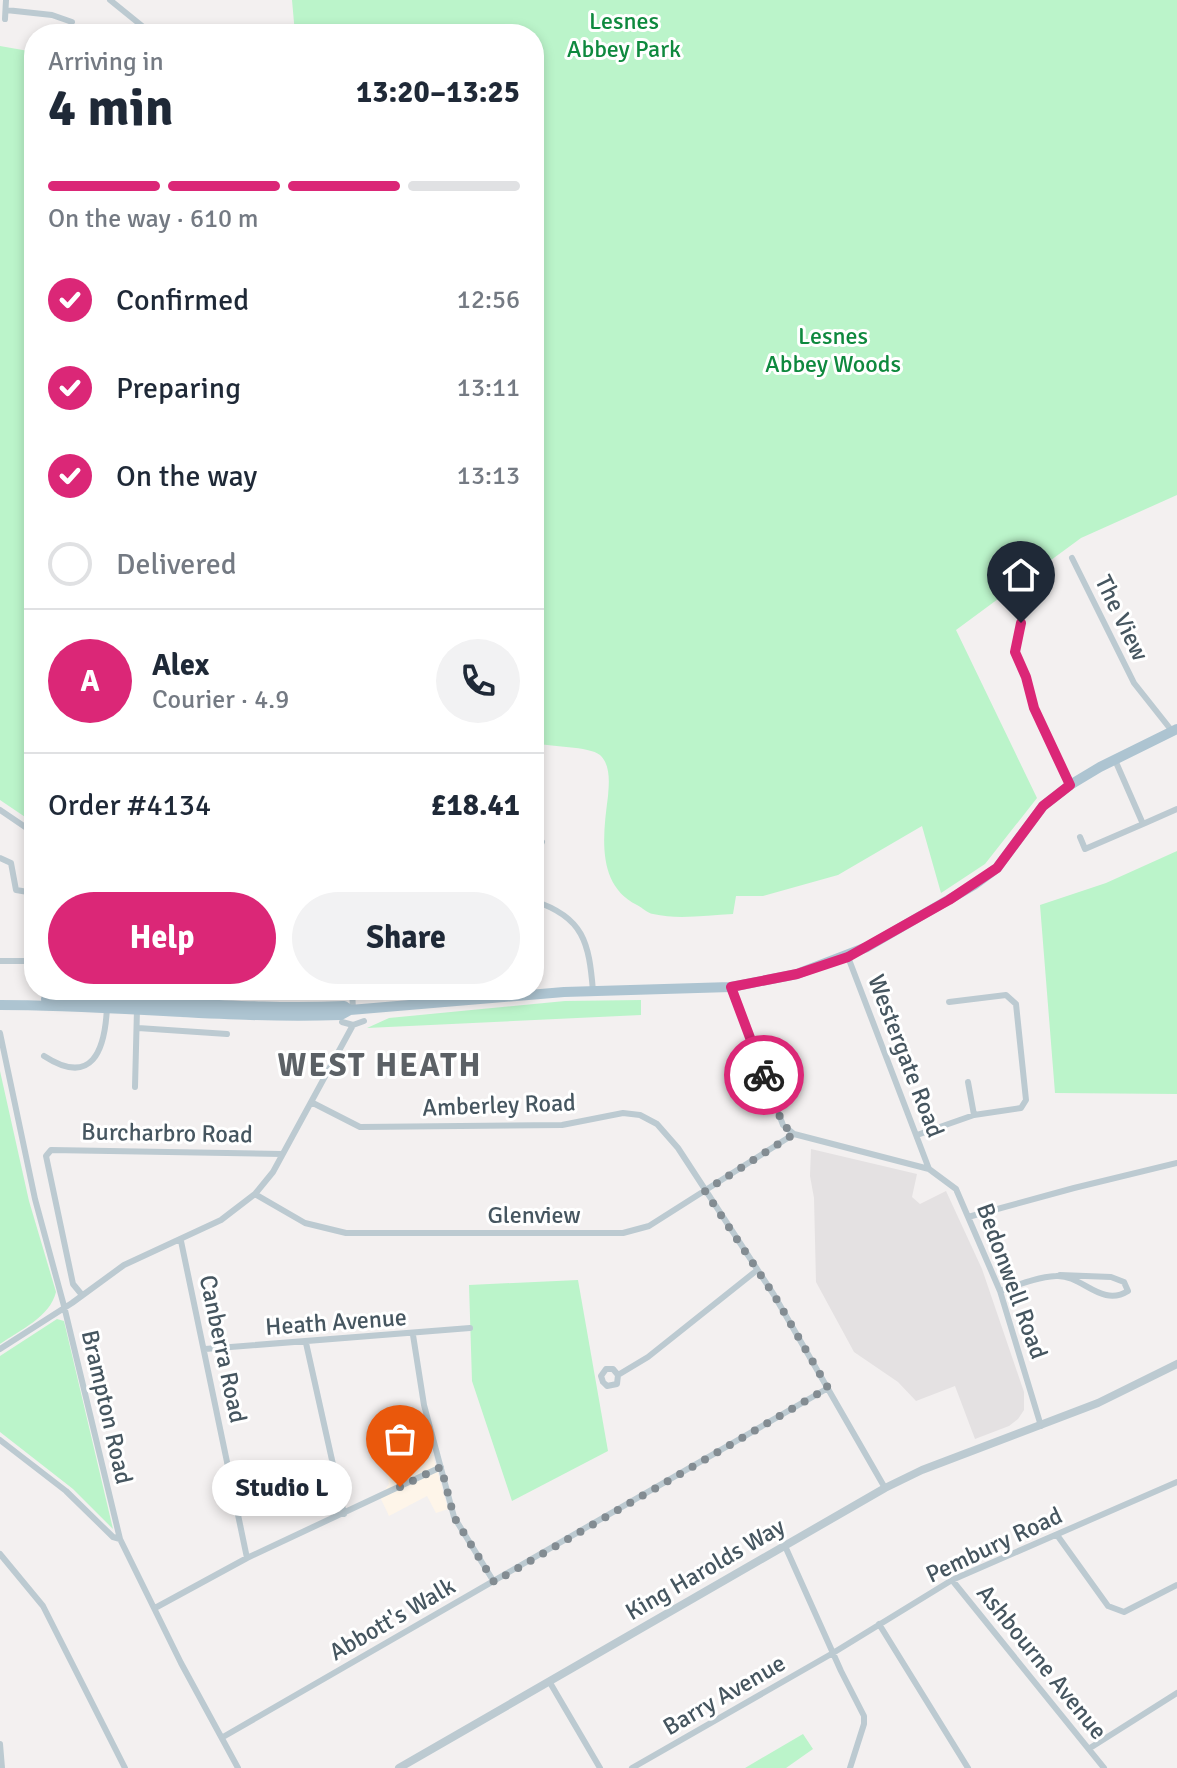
<!DOCTYPE html>
<html lang="en">
<head>
<meta charset="utf-8">
<style>
  :root { --surface:#fff; --page:#f2f2f3; --text:#1f2937; --muted:#747a83; --line:#e0e1e3; --accent:#db2777 }
  body { margin:0; font-family:Signika,sans-serif; background:var(--page); color:var(--text); height:100vh; display:flex; flex-direction:column; font-size:30px; white-space:nowrap }
  * { box-sizing:border-box; margin:0 }
  p { font-size:26px; color:var(--muted) }
  .icon { flex:none; width:44px; height:44px; fill:none; stroke:currentColor; stroke-width:2; stroke-linecap:round; stroke-linejoin:round }
  .map { position:relative; flex:1; overflow:hidden }
  .details { position:absolute; left:24px; top:24px; width:520px; height:976px; display:flex; flex-direction:column; background:var(--surface); border-radius:32px; box-shadow:0 4px 12px #0003 }
  .details>* { flex:none }
  .pin { position:absolute; display:grid; place-items:center; width:68px; height:68px; color:#fff; margin:-82px -34px; border-radius:50% 50% 50% 0; rotate:-45deg; box-shadow:0 0 8px #0007 }
  .pin .icon { rotate:45deg }
  .courier { position:absolute; display:grid; place-items:center; width:80px; height:80px; margin:-40px; border:6px solid #db2777; border-radius:50%; background:#fff; color:#222; box-shadow:0 2px 10px #0007 }
  .bubble { position:absolute; height:56px; border-radius:28px; background:var(--surface); box-shadow:0 4px 12px #0003; font-size:26px; font-weight:700; line-height:56px; text-align:center }
  .summary em { font-style:normal; font-weight:700 }
  .summary div { display:flex; flex-direction:column-reverse }
  .summary { display:flex; align-items:center; justify-content:space-between; height:136px; padding:0 24px }
  h1 { font-size:52px; font-weight:700; line-height:60px }
  .bar { display:grid; grid-template-columns:repeat(4,1fr); gap:12px 8px; align-content:center; height:96px; padding:0 24px }
  .bar i { height:10px; border-radius:6px; background:var(--line) }
  .bar .current { background:var(--accent) }
  .bar p { grid-column:span 4 }
  .line { display:flex; align-items:center; gap:20px; padding:0 24px; border-top:2px solid var(--line) }
  .line div { flex:1 }
  .round { display:grid; place-items:center; flex:none; width:84px; height:84px; border-radius:42px; background:var(--page) }
  ol { padding:0 24px; list-style:none }
  li { display:flex; align-items:center; gap:24px; height:88px }
  li p { margin-inline-start:auto }
  li .icon { padding:8px; border-radius:50%; background:var(--accent); color:#fff; stroke-width:4 }
  li:last-child { color:var(--muted) }
  li i { width:44px; height:44px; border:4px solid var(--line); border-radius:50% }
  .primary-button { display:flex; gap:16px; margin-top:auto; padding:16px 24px }
  .primary-button a { flex:1; height:92px; border-radius:48px; background:var(--accent); color:#fff; font-size:32px; font-weight:700; line-height:92px; text-align:center }
  .primary-button a+a { background:var(--page); color:var(--text) }
  .map>svg:first-child { display:block }
</style>
</head>
<body>
<div class="map">
<svg width="1177" height="1768" viewBox="0 0 1177 1768">
  <rect width="100%" height="100%" fill="#f3f0f0"/>
  <path fill="#fef5e9" d="M429 1441 448 1509 436 1513 427 1496 389 1516 380 1497 389 1484 386 1470 417 1455 416 1445Z"/>
  <path fill="#e4e1e2" d="M811 1149 917 1174 912 1197 920 1204 946 1191 982 1269 1024 1392V1410L1018 1419 1009 1426 975 1439 955 1386 916 1401 898 1382 854 1352 816 1282 814 1198 810 1176Z"/>
  <path fill="#bbf4ca" d="M292 0H1177V495L1081 538 956 630 1037 798 985 864 941 893 922 826 838 875 763 896H736L733 914C707 915 679 920 653 914 647 913 643 908 637 905 596 885 603 835 608 796 609 784 611 765 600 755 589 746 550 747 534 743V34H295Z
    M0 46 34 52V823L0 800Z
    M1177 851V1094L1055 1093 1040 905 1106 883Z
    M641 1000V1015L367 1028 389 1018 565 1001Z
    M0 1071 29 1201 56 1292C50 1317 20 1330 0 1344Z
    M578 1280 608 1451 512 1501 472 1381 469 1285Z
    M57 1319 64 1321 113 1529 73 1489 0 1432V1356Z
    M803 1734 813 1749 786 1768H745Z"/>
  <g fill="none" stroke-linecap="round" stroke-linejoin="round">
    <path stroke="#bccad1" stroke-width="6" d="M110 0 152 34
      M6 10 52 15 72 22
      M5 19 6 0
      M1072 558 1134 683 1172 731
      M1021 623 1015 648 1017 657 1026 677 1038 718 1070 785
      M0 810 34 833
      M1143 824 1177 809
      M1080 837 1085 849 1143 824 1115 760
      M0 858 11 863 16 890 34 893
      M534 882 537 852 542 842
      M534 901C584 917 589 943 593 991
      M848 957 929 1169
      M0 961H34
      M731 987 783 1125 794 1134 929 1169 956 1189 1000 1291 1041 1426
      M352 990 353 1010
      M342 1022 353 1025 364 1021
      M138 1028 227 1034
      M0 1033 35 1199 64 1306 120 1539 181 1663 238 1768
      M44 1056C92 1087 105 1051 107 1007
      M968 1082 974 1115
      M135 1087 137 1009
      M311 1102 360 1127 562 1125 623 1113 640 1115 657 1124 678 1148 774 1295 885 1488
      M917 1135 974 1115 1021 1108 1026 1100 1016 1004 1006 995 949 1002
      M255 1194 305 1223 346 1233H623L649 1226 794 1134
      M968 1217 1074 1188 1177 1163
      M181 1241 247 1558
      M1000 1291C1018 1285 1037 1277 1056 1276 1082 1274 1101 1308 1128 1291L1124 1282 1111 1277 1060 1275
      M82 1295 73 1284 46 1156 51 1150 282 1154
      M413 1335 424 1405 454 1517 494 1582
      M306 1343 344 1514
      M0 1349 72 1303 124 1265 221 1220 255 1194 273 1172 353 1025
      M205 1349 470 1328
      M618 1375 613 1369H606L601 1376 603 1382 607 1386 617 1384 618 1375 648 1357 756 1271
      M0 1440 66 1491 113 1537 120 1539
      M1057 1535 1108 1606 1124 1612 1177 1585
      M785 1546 841 1671 864 1716V1724L850 1768
      M0 1554 43 1606 125 1768
      M952 1580 1104 1768
      M155 1608 247 1558 441 1467
      M879 1624 968 1768
      M549 1681 600 1768
      M223 1737 828 1388
      M0 1744 2 1768
      M1090 1748 1177 1693
      M632 1768 833 1653 952 1580 1177 1482"/>
    <path stroke="#bccad1" stroke-width="8" d="M399 1768 885 1488 922 1470 1098 1403 1177 1364"/>
    <path stroke="#adc4d1" stroke-width="10" d="M46 999C146 997 243 1011 344 1006L350 1010
      M0 1005C114 1005 227 1019 341 1015L350 1010 564 992 731 987 797 974 867 947 974 885 997 868 1043 806 1070 785 1100 767 1177 729"/>
  </g>
  <g fill="none" stroke-linecap="round" stroke-linejoin="round">
    <path stroke="#838c92" stroke-width="8" stroke-dasharray="0 14.4" d="M400 1487 441 1467 454 1517 494 1582 828 1388 774 1295 705 1191 794 1134 783 1125 764 1075"/>
    <path stroke="#db2777" stroke-width="10" d="M764 1075 731 987 797 974 848 957 949 900 997 868 1043 806 1070 785 1034 708 1026 677 1015 652 1021 623"/>
  </g>
  <g text-anchor="middle" dominant-baseline="central" stroke-width="6" stroke-linejoin="round" paint-order="stroke">
    <g font-size="24" fill="#0e893e" stroke="#fff">
      <text x="624" y="21">Lesnes<tspan x="624" dy="28">Abbey Park</tspan></text>
      <text x="833" y="336">Lesnes<tspan x="833" dy="28">Abbey Woods</tspan></text>
    </g>
    <g font-size="24" fill="#465660" stroke="#fff">
      <text transform="translate(1122 618) rotate(64)">The View</text>
      <text transform="translate(906 1056) rotate(69)">Westergate Road</text>
      <text transform="translate(499 1105) rotate(-2)">Amberley Road</text>
      <text transform="translate(167 1133) rotate(1)">Burcharbro Road</text>
      <text x="534" y="1215">Glenview</text>
      <text transform="translate(1012 1281) rotate(70)">Bedonwell Road</text>
      <text transform="translate(336 1322) rotate(-4)">Heath Avenue</text>
      <text transform="translate(223 1349) rotate(78)">Canberra Road</text>
      <text transform="translate(107 1407) rotate(77)">Brampton Road</text>
      <text transform="translate(994 1545) rotate(-25)">Pembury Road</text>
      <text transform="translate(705 1569) rotate(-30)">King Harolds Way</text>
      <text transform="translate(392 1619) rotate(-30)">Abbott's Walk</text>
      <text transform="translate(1042 1662) rotate(51)">Ashbourne Avenue</text>
      <text transform="translate(724 1695) rotate(-30)">Barry Avenue</text>
    </g>
    <g font-size="32" font-weight="bold" letter-spacing="2" fill="#5c6166" stroke="#fff">
      <text x="380" y="1065">WEST HEATH</text>
    </g>
  </g>
</svg>
<div class="pin" style="left:400px;top:1487px;background:#ea580c"><svg class="icon" aria-label="bag" viewBox="0 0 24 24"><path d="M5 8h14l-1 12H6zM9 8a3 3 0 0 1 6 0"/></svg></div>
<div class="pin" style="left:1021px;top:623px;background:#1f2937"><svg class="icon" aria-label="home" viewBox="0 0 24 24"><path d="M3 11l9-7 9 7M6 9v11h12V9"/></svg></div>
<div class="courier" style="left:764px;top:1075px"><svg class="icon" aria-label="bike" viewBox="0 0 24 24"><circle cx="6" cy="16" r="4"/><circle cx="18" cy="16" r="4"/><path d="M6 16l4-8h5l3 8M10 8l3 8H6M13 5h3"/></svg></div>
<div class="bubble" style="left:212px;top:1460px;width:140px">Studio L</div>
<section class="details">
<div class="summary"><div><h1>4 min</h1><p>Arriving in</p></div><em>13:20–13:25</em></div>
<div class="bar"><i class="current"></i><i class="current"></i><i class="current"></i><i></i><p>On the way · 610 m</p></div>
<ol>
<li><svg class="icon" aria-label="check" viewBox="0 0 24 24"><path d="M5 12l5 5 9-10"/></svg>Confirmed<p>12:56</p></li>
<li><svg class="icon" aria-label="check" viewBox="0 0 24 24"><path d="M5 12l5 5 9-10"/></svg>Preparing<p>13:11</p></li>
<li><svg class="icon" aria-label="check" viewBox="0 0 24 24"><path d="M5 12l5 5 9-10"/></svg>On the way<p>13:13</p></li>
<li><i></i>Delivered</li>
</ol>
<div class="line" style="height:144px"><b class="round" style="background:var(--accent);color:#fff">A</b><div><b>Alex</b><p>Courier · 4.9</p></div><a class="round"><svg class="icon" aria-label="phone" viewBox="0 0 24 24"><path d="M5 4h4l2 5-3 2q2 4 5 5l2-3 5 2v4C11 20 4 13 5 4z"/></svg></a></div>
<div class="line" style="height:104px"><div>Order #4134</div><b>£18.41</b></div>
<div class="primary-button"><a>Help</a><a>Share</a></div>
</section>
</div>
</body>
</html>
